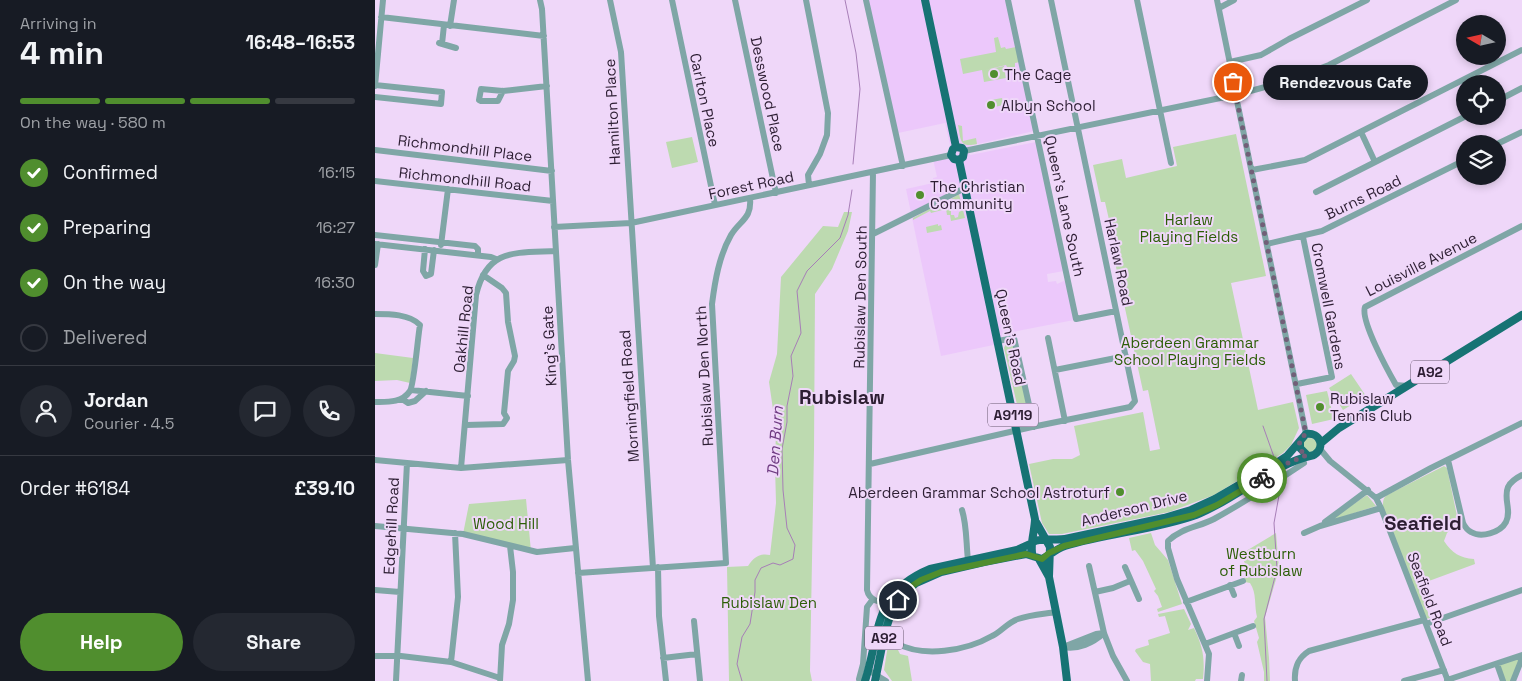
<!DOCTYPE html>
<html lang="en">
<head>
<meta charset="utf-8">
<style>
  :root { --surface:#171b24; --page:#242831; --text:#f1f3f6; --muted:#9ea1a6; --line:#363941; --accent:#508e2e }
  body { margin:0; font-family:"Space Grotesk",sans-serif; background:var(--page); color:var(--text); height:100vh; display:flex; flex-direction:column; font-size:19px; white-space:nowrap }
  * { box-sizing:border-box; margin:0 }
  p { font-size:16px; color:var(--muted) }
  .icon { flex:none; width:28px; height:28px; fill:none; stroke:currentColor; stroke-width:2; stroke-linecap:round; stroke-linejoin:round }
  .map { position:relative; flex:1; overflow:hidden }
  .drawer { display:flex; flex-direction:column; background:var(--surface); width:375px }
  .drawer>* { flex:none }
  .needle { width:32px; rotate:279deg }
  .controls { position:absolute; left:1081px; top:15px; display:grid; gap:10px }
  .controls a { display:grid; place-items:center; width:50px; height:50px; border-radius:50%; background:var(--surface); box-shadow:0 2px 8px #0003; font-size:25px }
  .pin { position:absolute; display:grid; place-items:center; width:42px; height:42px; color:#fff; margin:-21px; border:2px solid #fff; border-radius:50%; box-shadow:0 1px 5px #0007 }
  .courier { position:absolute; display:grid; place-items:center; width:50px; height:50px; margin:-25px; border:4px solid #508e2e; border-radius:50%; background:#fff; color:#222; box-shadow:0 1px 6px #0007 }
  .bubble { position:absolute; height:35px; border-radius:18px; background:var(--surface); box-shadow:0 2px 8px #0003; font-size:16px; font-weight:600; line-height:35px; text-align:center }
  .summary em { font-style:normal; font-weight:600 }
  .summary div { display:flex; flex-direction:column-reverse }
  .summary { display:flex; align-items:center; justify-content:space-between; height:85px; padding:0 20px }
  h1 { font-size:32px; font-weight:600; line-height:38px }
  .bar { display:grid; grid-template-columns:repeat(4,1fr); gap:8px 5px; align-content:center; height:60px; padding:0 20px }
  .bar i { height:6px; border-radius:4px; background:var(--line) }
  .bar .selected { background:var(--accent) }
  .bar p { grid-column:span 4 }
  .line { display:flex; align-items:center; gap:12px; padding:0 20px; border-top:1px solid var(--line) }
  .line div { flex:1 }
  .round { display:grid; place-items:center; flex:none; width:52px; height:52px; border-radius:26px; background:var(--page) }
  ol { padding:0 20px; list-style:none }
  li { display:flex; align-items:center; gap:15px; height:55px }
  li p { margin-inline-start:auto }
  li .icon { padding:5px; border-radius:50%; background:var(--accent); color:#fff; stroke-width:4 }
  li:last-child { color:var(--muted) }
  li i { width:28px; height:28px; border:2px solid var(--line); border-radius:50% }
  .primary-button { display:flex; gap:10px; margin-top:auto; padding:10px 20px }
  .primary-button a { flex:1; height:58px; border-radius:30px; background:var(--accent); color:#fff; font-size:20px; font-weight:600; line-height:58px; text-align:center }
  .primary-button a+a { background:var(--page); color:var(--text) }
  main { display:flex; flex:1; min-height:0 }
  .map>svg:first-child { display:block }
</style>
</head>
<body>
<main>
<section class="drawer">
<div class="summary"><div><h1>4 min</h1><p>Arriving in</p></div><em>16:48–16:53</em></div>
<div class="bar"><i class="selected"></i><i class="selected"></i><i class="selected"></i><i></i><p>On the way · 580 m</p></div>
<ol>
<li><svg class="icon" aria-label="check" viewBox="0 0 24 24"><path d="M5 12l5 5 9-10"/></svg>Confirmed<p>16:15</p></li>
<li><svg class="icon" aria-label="check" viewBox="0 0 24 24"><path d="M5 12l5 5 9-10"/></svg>Preparing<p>16:27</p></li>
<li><svg class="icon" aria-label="check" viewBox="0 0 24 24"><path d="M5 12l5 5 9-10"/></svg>On the way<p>16:30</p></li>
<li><i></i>Delivered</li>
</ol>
<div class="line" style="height:90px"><a class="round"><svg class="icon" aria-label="person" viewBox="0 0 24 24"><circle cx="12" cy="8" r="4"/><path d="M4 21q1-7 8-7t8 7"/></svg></a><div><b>Jordan</b><p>Courier · 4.5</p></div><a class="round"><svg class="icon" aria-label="chat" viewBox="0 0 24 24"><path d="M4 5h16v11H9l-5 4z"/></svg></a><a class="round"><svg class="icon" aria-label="phone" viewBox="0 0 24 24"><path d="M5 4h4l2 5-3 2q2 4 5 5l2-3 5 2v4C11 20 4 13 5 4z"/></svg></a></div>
<div class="line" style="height:65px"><div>Order #6184</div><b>£39.10</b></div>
<div class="primary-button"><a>Help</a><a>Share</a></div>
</section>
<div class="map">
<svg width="1147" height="681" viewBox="0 0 1147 681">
  <rect width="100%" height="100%" fill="#efd7f9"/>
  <path fill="#ecc8fb" d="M492 0H632L659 131 594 146 595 155 661 142 689 271 672 274 673 282 681 281 682 284 691 280 699 320 627 334 628 343 566 356 531 189 558 183V178L562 177 558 159 573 156 575 145 570 123 523 133Z"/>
  <path fill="#bddab0" d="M623 37 626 48 630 47 631 49 641 47 645 62 640 63V67L633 69 631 65 610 70 629 66 631 78 609 82 607 70 588 74 585 59 621 52 619 38Z
    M627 98 628 105 612 109 611 101Z
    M583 125 587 126 588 141 601 138 602 144C584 148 586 140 583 125Z
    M861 134 891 276 856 283 883 410 918 402 924 428 916 445 908 453 839 495 794 512 687 534H674L667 523 654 464 678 459H697L705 455 699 426 768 412 775 451 785 449 773 390 768 391 741 267 742 255 730 202H726L718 165 747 159 751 178 802 166 798 147Z
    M317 137 323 162 297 168 291 142Z
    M584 194 590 218 576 221 575 215H572L571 209 556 213 555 211 538 220V218L571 200 576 207V215H579L580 218 583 217 584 212 586 211V208H583L576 199Z
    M469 212H477L473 231 457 269 440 294 439 449 435 671 437 681H354L352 567 373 566C379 557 385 553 395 555L401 503 400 466 401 430 394 382 402 354 406 277 448 226 463 227Z
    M563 224V226L566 225 567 230 552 233 551 227Z
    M633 342H637L656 423 650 424 646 422 629 348 631 343Z
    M0 353 38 358 35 383 22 380 0 381Z
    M976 374 991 396 968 410 954 388Z
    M952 391 959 419 937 424 931 395Z
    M928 445a7 7 0 1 1 14 0a7 7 0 1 1-14 0Z
    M1069 466 1072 468 1082 516V523L1072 533 1069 541C1077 553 1085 558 1099 559L1100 564 1043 585 1055 618 1051 619 1008 507C1008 501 1008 498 1012 495Z
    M992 495 1001 506 952 522Z
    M151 499 156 551 88 534 94 504Z
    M776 533 780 545 793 560 807 604 783 612 782 609 787 607 783 596 779 591 781 589 768 561 760 550 757 551 754 538Z
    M901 533 904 569 890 617 894 658 895 681H889V672L882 642 884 638 879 621 882 617C879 606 882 593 875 583L870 582 869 578C875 571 869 562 866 554Z
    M809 609 816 624 813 630 819 628C828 647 830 658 828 679H821L820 681H776L775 664 768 662 760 651 761 649 774 645 773 640 795 633 790 616 784 617 783 614Z
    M513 645 523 650 525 654 533 656 537 681H517L509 670Z
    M1145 656 1138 681H1128L1122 664Z"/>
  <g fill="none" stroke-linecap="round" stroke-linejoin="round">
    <path stroke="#a77eb7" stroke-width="1" d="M470 0 481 53 485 89 478 164
      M888 426 899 457
      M367 681 362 664 367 637 375 624 380 592V580L386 568 398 563 405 565 418 559 420 545 412 528 408 490 407 449 412 422V406L418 376 416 356 426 333 422 291 432 271 465 238 473 215 477 190
      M892 681 889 619 902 569 899 523 905 490"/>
    <path stroke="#7fa6a6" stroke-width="6" d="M165 0 167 9 193 460 213 681
      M235 0 246 52 278 568
      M297 0 340 205
      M360 0 401 193
      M431 0 453 113 452 135 445 154 433 175 434 185
      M491 0 528 166
      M633 0 701 319 741 311
      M762 0 796 163
      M842 0 860 88
      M844 8 859 0
      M6 17 169 36
      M75 26 79 0
      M64 43 81 48
      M67 44 69 25
      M855 62 886 55 914 39 992 0
      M0 86 8 0
      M128 91 123 101H106L104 100 106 89 128 91 172 86
      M868 93 909 82 954 65 1081 0
      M0 97 66 104 67 92 0 85
      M862 101 931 434
      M1122 101 1147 88
      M986 132 1000 162
      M1122 144 1147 132
      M0 150 177 171
      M589 151 855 96
      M877 170 930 160 1147 50
      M498 172 492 590C494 600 505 604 514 601
      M0 181 178 201
      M941 192 1091 116
      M179 227 256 223 576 155
      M498 234 590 188
      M0 235 100 246 103 249V255
      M0 244 116 257 121 259
      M892 244 947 231 1090 160
      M66 245 73 189
      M50 249 48 271 51 276 56 274 59 250
      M0 265 3 244
      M0 314C14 314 35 314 45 325 43 335 39 385 35 391 27 403 13 402 0 402
      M673 338 690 421
      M623 341 639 338 659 427
      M680 370 751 356
      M922 384 957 377 928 237
      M1032 386 1021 385C1013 371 985 320 990 307L1147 226
      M36 390 93 396
      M27 399 33 403 40 401 51 391
      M91 425 128 424 132 418 129 413 133 371 139 361 140 356 133 322 131 293 127 288 108 275
      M945 449 955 461 1001 498 1006 508 1073 681
      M0 460 86 468 193 460
      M1073 460 1088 523C1090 527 1092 530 1096 532 1106 538 1125 533 1131 522 1137 510 1128 499 1133 487 1136 481 1141 478 1147 475
      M495 464 657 427 755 407 760 401 676 0
      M86 468 101 295C112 248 140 253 181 251
      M1001 498 1056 468 1147 423
      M587 510C592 526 591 543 593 560
      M950 522 993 490
      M0 526 88 534 162 552 200 548
      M929 533 945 526 1006 508
      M714 566 729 633 738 656 752 681
      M283 567 284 616 291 681
      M750 567 764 599
      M203 573 351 563 337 304C340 281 344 256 356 235 365 220 377 219 375 198
      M855 585 859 595
      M0 590 25 592
      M720 592 738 588 755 581
      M811 602 868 581
      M319 621 325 681
      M1051 624 1147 590
      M510 632C513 635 516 641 521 643 548 658 591 651 617 636 626 632 633 622 643 619 655 615 669 614 681 612
      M859 633 864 646
      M830 644 878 626
      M688 647C703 650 718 643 729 633
      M688 647 721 634 729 633
      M0 656H26L76 662 125 678
      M288 658 322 654
      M76 662 83 597 80 533
      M1122 664 1128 681
      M493 670 511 681
      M484 679 488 664 492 607 498 599
      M1072 680 1147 655
      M21 681 32 463
      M125 681 127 645 134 624 138 600V572L135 546
      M832 681 834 654 802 579 793 548V541C806 528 824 527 839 519 870 502 899 483 929 463
      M866 681 867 675
      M920 681C919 667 923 658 934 651L1049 620
      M1029 681 1069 670
      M1138 681 1146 661 1145 656"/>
    <path stroke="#177374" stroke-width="8" d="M550 0 581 147
      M581 147 587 148 589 151 588 157 584 160
      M581 147 578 149 576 155 579 159 584 160
      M584 160 660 519C660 530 654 548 658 556
      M946 443 964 428 1147 315
      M661 522 675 547 674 576
      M658 542C666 537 680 541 690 539L789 518 816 510 840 499 903 462 912 456 925 441
      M664 559 674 577 688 647 692 681
      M490 681C506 632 497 593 555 569L642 550 657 543
      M500 681 510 632 516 613 527 595 541 583 566 572 609 562 651 554 667 559C675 555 681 549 690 546 733 533 779 530 821 515 862 499 896 464 939 455 951 447 945 432 931 434L925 441V448L932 455"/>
  </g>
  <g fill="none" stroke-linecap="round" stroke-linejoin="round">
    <path stroke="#715f78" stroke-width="5" stroke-dasharray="0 9" d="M858 82 860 88 855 92V96L858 101H862L931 434C922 440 922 451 932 455L913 463 887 478"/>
    <path stroke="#508e2e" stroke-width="6" d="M523 600 534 588 546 580 566 572 651 554 667 559 674 553 689 546 819 515 842 505 887 478"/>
  </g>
  <g fill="#508e2e" stroke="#efd7f9" stroke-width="2">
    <circle cx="619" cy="74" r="5"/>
    <circle cx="616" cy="105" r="5"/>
    <circle cx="545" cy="195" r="5"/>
    <circle cx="945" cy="407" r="5"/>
    <circle cx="745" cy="492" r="5"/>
  </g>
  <g text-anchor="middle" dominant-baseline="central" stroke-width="4" stroke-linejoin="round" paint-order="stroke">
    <g fill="#efd7f9" stroke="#67566e" stroke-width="1">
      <rect x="1036" y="360.5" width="38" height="23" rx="4"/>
      <rect x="613" y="403.5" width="50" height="23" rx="4"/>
      <rect x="490" y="626.5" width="38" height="23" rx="4"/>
    </g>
    <g font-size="14" font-weight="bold" fill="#2d1e33">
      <text x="1055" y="372">A92</text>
      <text x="638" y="415">A9119</text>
      <text x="509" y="638">A92</text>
    </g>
    <g font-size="15" fill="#2d1e33" stroke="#efd7f9" text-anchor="start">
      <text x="629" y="74">The Cage</text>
      <text x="626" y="105">Albyn School</text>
      <text x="555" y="186">The Christian<tspan x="555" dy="17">Community</tspan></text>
      <text x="955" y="398">Rubislaw<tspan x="955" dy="17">Tennis Club</tspan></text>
      <text x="735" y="492" text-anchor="end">Aberdeen Grammar School Astroturf</text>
    </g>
    <g font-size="15" fill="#2d1e33" stroke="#efd7f9">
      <text transform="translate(393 94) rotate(78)">Desswood Place</text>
      <text transform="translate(330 100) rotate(78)">Carlton Place</text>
      <text transform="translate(237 112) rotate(-93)">Hamilton Place</text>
      <text transform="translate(90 148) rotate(7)">Richmondhill Place</text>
      <text transform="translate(90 179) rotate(6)">Richmondhill Road</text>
      <text transform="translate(376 185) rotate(-12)">Forest Road</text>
      <text transform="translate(988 197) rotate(-26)">Burns Road</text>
      <text transform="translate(690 206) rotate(78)">Queen's Lane South</text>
      <text transform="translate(744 262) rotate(78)">Harlaw Road</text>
      <text transform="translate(1046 264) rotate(-27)">Louisville Avenue</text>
      <text transform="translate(485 297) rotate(-89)">Rubislaw Den South</text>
      <text transform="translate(954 306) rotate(79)">Cromwell Gardens</text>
      <text transform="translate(88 329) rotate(-84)">Oakhill Road</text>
      <text transform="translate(636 337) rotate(78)">Queen's Road</text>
      <text transform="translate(174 346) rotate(-93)">King's Gate</text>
      <text transform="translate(329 376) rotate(-93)">Rubislaw Den North</text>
      <text transform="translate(254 396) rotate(-94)">Morningfield Road</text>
      <text transform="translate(759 508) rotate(-14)">Anderson Drive</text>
      <text transform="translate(16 526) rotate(-87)">Edgehill Road</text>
      <text transform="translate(1055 599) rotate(69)">Seafield Road</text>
    </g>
    <g font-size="15" fill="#2c5e07" stroke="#efd7f9">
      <text x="814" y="219">Harlaw<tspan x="814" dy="17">Playing Fields</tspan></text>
      <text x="815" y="342">Aberdeen Grammar<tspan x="815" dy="17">School Playing Fields</tspan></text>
      <text x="131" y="523">Wood Hill</text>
      <text x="886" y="553">Westburn<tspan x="886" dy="17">of Rubislaw</tspan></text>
      <text x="394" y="602">Rubislaw Den</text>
    </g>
    <g font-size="16" font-style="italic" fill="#6f3b82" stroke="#efd7f9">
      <text transform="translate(400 441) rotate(-86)">Den Burn</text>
    </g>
    <g font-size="20" font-weight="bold" fill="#2d1e33" stroke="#efd7f9">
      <text x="467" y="397">Rubislaw</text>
      <text x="1048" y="523">Seafield</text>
    </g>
  </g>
</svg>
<div class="controls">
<a><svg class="needle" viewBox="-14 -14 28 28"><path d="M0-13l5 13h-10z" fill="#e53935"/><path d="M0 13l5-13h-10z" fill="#9ea1a6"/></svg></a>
<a><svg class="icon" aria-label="locate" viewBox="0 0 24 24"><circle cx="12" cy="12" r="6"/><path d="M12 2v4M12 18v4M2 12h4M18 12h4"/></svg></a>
<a><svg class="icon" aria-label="layers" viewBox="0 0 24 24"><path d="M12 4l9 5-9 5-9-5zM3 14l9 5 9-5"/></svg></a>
</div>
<div class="pin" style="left:858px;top:82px;background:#ea580c"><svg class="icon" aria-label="bag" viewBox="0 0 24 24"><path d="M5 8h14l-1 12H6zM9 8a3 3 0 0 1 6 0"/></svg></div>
<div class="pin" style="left:523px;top:600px;background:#1f2937"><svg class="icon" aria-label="home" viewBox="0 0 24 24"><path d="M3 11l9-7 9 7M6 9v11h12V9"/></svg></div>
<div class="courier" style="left:887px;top:478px"><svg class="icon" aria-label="bike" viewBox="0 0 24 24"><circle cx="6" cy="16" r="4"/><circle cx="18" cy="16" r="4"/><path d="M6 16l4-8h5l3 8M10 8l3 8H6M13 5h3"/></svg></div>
<div class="bubble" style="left:888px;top:65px;width:165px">Rendezvous Cafe</div>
</div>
</main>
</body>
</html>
